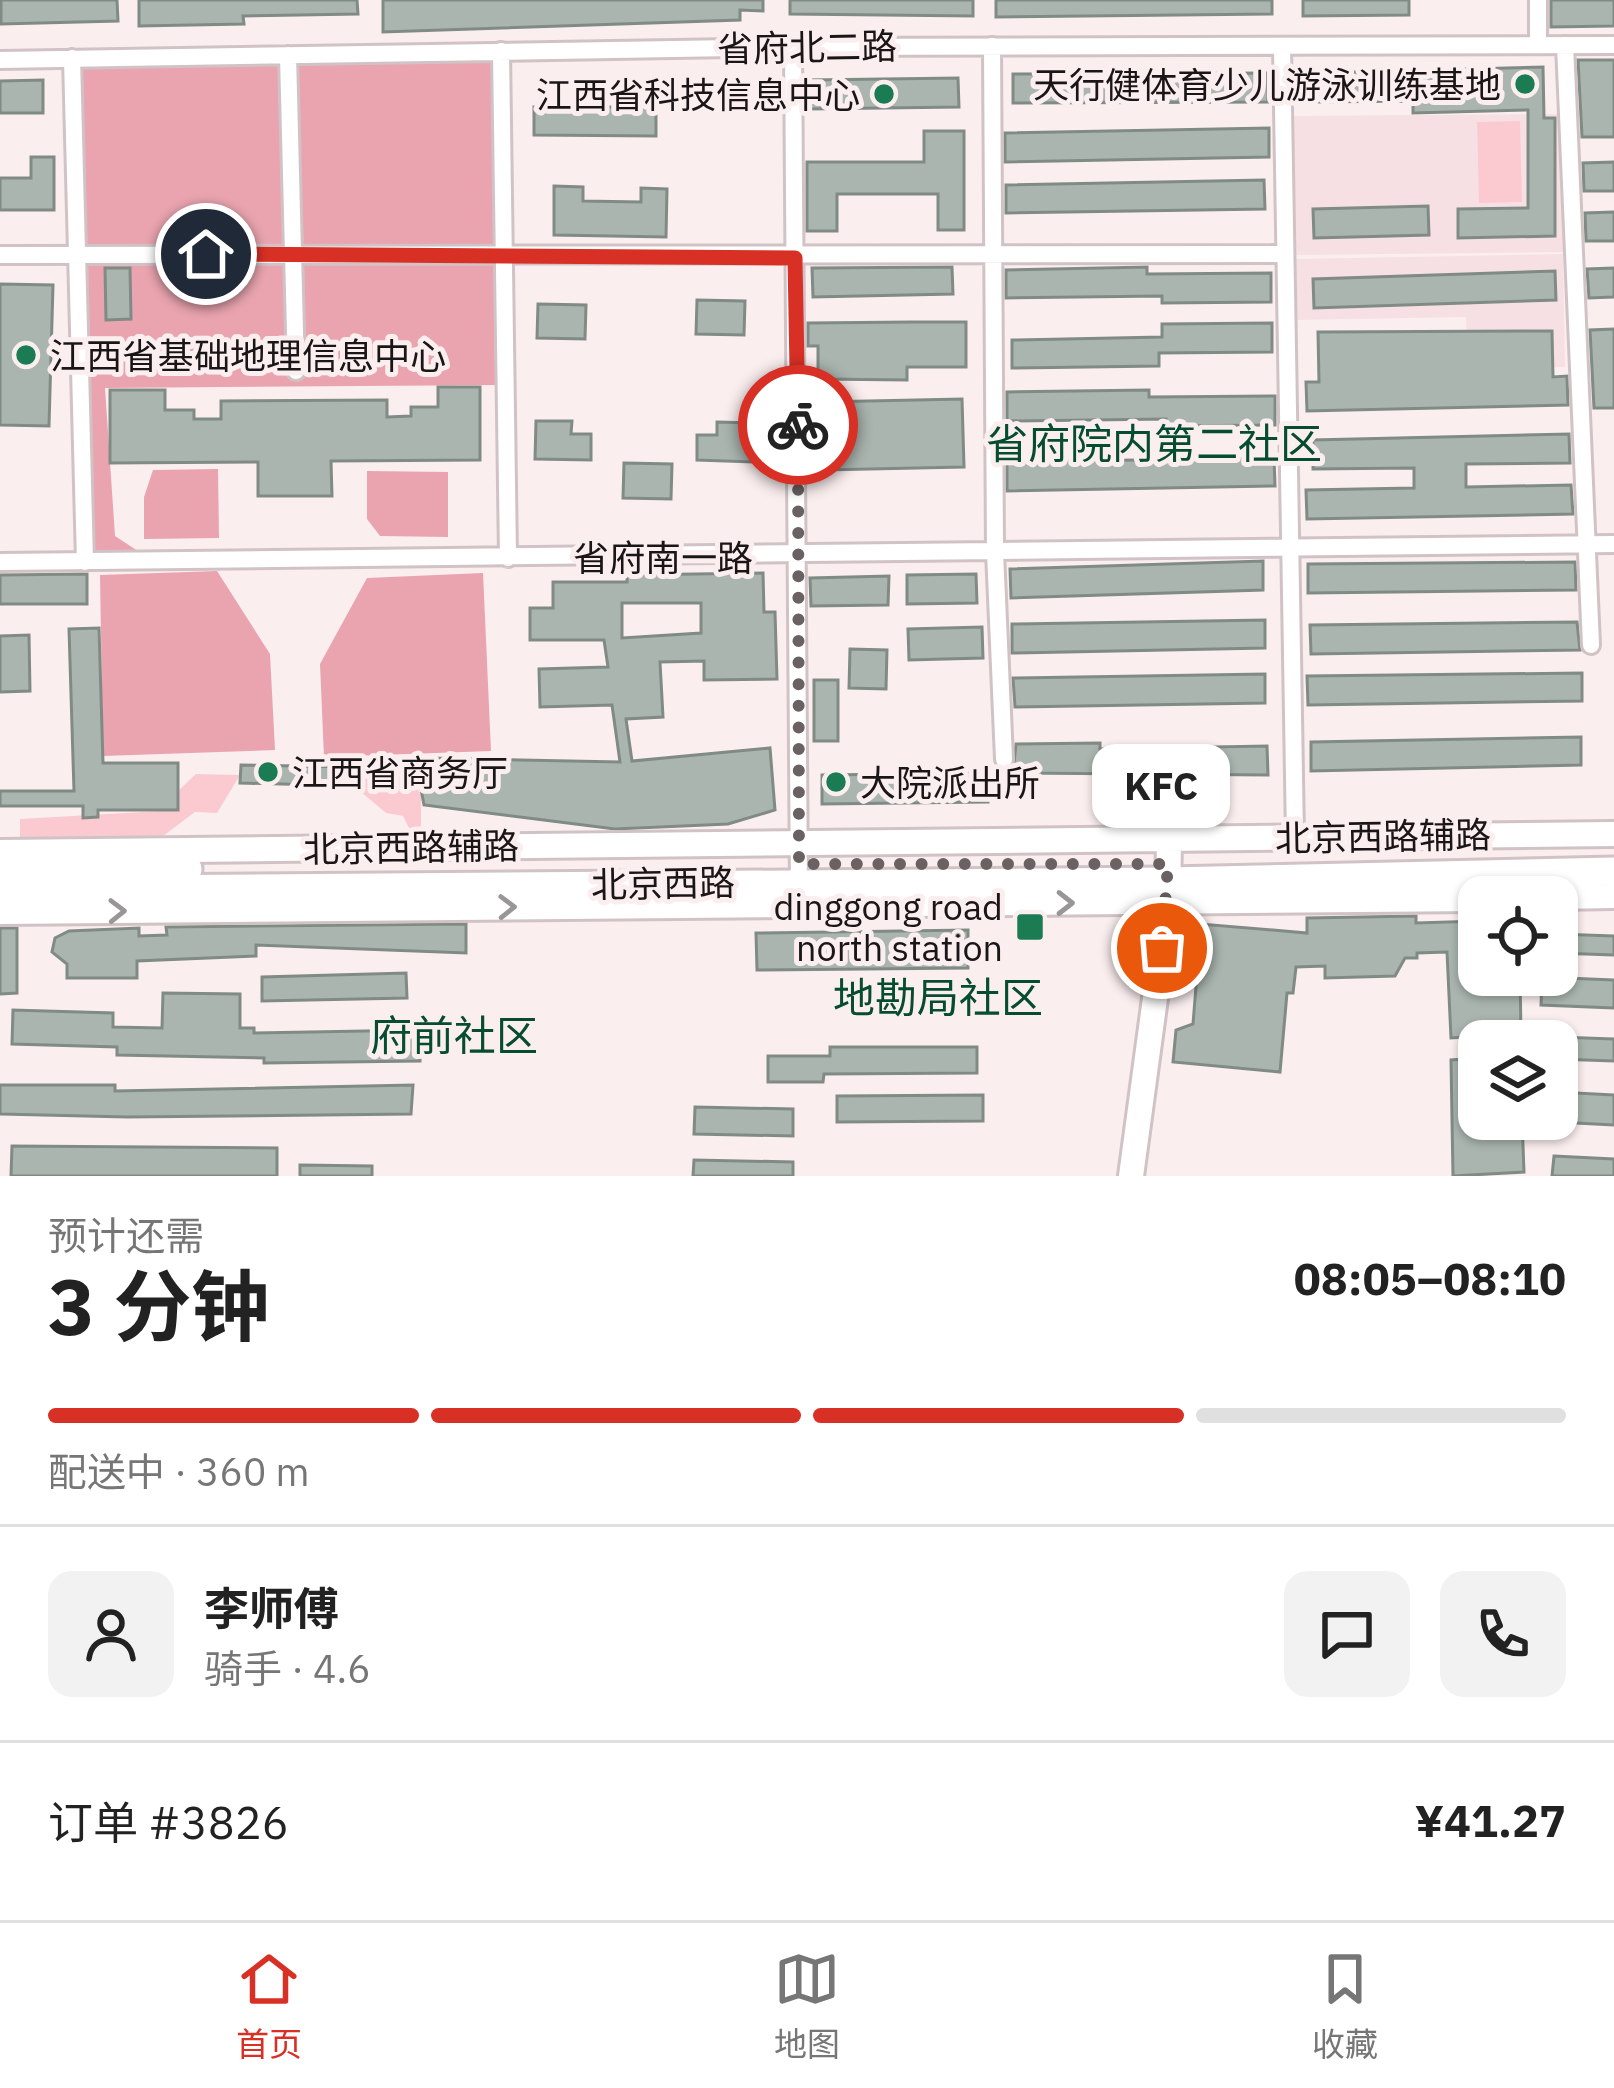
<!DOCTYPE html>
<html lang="zh">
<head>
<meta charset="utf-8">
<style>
  :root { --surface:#fff; --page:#f2f2f2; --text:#222; --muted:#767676; --line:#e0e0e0; --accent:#d93025 }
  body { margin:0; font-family:"IBM Plex Sans","Noto Sans SC",sans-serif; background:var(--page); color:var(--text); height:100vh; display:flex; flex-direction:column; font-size:45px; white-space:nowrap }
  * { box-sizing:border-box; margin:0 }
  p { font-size:39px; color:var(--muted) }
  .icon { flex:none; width:66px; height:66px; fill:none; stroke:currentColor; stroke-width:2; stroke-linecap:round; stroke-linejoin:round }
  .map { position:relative; height:1176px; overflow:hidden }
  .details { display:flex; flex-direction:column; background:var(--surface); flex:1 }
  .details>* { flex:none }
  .buttons { position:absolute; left:1458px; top:876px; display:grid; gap:24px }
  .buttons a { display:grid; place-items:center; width:120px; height:120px; border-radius:24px; background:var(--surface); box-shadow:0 3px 9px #0004; font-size:60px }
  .pin { position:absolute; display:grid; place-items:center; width:102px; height:102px; color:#fff; margin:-51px; border:6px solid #fff; border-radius:50%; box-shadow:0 3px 12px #0007 }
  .courier { position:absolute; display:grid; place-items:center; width:120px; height:120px; margin:-60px; border:9px solid #d93025; border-radius:50%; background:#fff; color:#222; box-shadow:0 3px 15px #0007 }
  .bubble { position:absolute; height:84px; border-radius:24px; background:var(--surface); box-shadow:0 3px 9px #0004; font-size:39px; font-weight:700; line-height:84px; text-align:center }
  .summary em { font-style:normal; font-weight:700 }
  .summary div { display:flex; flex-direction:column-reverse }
  .summary { display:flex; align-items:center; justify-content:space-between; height:204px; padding:0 48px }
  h1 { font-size:78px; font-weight:700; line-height:90px }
  .bar { display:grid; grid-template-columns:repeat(4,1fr); gap:18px 12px; align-content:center; height:144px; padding:0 48px }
  .bar i { height:15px; border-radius:9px; background:var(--line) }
  .bar .selected { background:var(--accent) }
  .bar p { grid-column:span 4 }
  .line { display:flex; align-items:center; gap:30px; padding:0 48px; border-top:3px solid var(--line) }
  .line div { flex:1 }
  .round { display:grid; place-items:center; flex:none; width:126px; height:126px; border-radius:24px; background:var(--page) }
  .dock { display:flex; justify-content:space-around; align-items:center; height:168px; border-top:3px solid var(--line); background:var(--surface); font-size:33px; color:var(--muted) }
  .dock a { display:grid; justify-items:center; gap:6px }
  .dock .selected { color:var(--accent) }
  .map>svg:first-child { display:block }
</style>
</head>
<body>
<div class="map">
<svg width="1614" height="1176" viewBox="0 0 1614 1176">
  <rect width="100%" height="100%" fill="#fbeeef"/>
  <path fill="#f7e0e3" d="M1561 114 1563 252 1294 255 1293 116Z
    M1563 254 1565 367 1468 368 1466 317 1297 320 1296 259Z"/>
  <path fill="#fbcad1" d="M1520 121 1522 202 1479 203 1477 122Z
    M196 774 240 775 217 813 195 812 159 839H20V819L178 810V791Z
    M354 775 406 776 421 794V832L410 830 403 816 386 813 354 786Z"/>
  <path fill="#e9a4af" d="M496 57 502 385 105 388 115 536 150 559H89L82 66Z
    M218 469 219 538 144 539V497L153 470Z
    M367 471 448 472V537L380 536 367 519Z
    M217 571 270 654 275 750 103 756 100 575Z
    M483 573 491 751 324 757 320 664 367 578Z"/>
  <path fill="#aab5af" stroke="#818b85" stroke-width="3" fill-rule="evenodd" d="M1 0H117L118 21 1 24Z
    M139 0H357L358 14 243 16 244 24 139 26Z
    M383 0H763V11L740 10V20L383 32Z
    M790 0H973V16L790 14Z
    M996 0H1272V14L996 17Z
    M1303 0H1409V15L1303 16Z
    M1551 0H1614V26L1551 27Z
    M1578 60H1614V137H1582Z
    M1543 67 1544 118H1555V236L1458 238V209L1528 208V110L1413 113V101L1313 102V73Z
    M1267 73 1268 102 1013 103V74Z
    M958 78 959 107 809 109V80Z
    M43 80V113H0V81Z
    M534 107H656V136L534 135Z
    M1269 128V157L1005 162V133Z
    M924 131H964V230H938V194H837V231H807V162H924Z
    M31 157H54V210H0V178H31Z
    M1614 162V191H1584L1583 163Z
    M1264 180 1265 209 1006 213V185Z
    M554 186 583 187V201L641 202V188L667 189 666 237 554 235Z
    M1428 206 1429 235 1314 238 1313 209Z
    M1614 212V241H1586L1585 213Z
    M952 267 953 294 813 297 812 268Z
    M1147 267V274L1271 273V302L1162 303V296L1006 298V270Z
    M105 268H130L131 319 106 320Z
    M1614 268V297L1589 298 1587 269Z
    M1555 271 1556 300 1314 308 1313 279Z
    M0 284 53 285 49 426 0 425Z
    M697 300 745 301 744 335 696 334Z
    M538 304 586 305 585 339 537 338Z
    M912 322H966V367H907V380L818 379V346H808V323Z
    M1272 323V352L1159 353V366L1012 368V340L1162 337V324Z
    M1614 329V408H1594L1590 330Z
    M1552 331 1553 377 1567 376 1568 405 1307 411 1306 382H1319L1318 332Z
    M438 387H480V460L331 461 332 496H258V462L110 463V390H165V410H194V419H221V401L387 400V417L411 416V407H438Z
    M1149 390V397L1275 396V425L1166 426V419L1007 421V392Z
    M962 399 964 467 823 470 822 402Z
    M536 421H572L571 434H591V460L535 459Z
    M717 422 753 423V462L697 460V435H717Z
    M1569 434 1570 463 1466 464V487L1571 485 1573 514 1307 519 1306 490 1414 488V468L1313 469V440Z
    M1274 458 1275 486 1007 491V462Z
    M624 463 672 464 671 499 623 498Z
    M1263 561V590L1011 598 1010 569Z
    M1575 562 1576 590 1308 593V564Z
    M763 573 764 612H775L777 679 704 680V661L660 662 663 717 626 719 632 761 770 748 775 810 728 824 615 829 424 805 421 789 427 790 429 758 620 762 612 705 540 707 539 669 608 667 604 640H530V608H553V582H627V575ZM622 603H701V633L622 638Z
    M87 574V604H0V575Z
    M976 574 977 603 907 604V575Z
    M889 576 888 605 811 606 810 578Z
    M1265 620V648L1012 653V624Z
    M1577 622 1580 650 1311 654 1310 625Z
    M982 627 983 658 909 660 908 629Z
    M99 628 103 763H178V810H98V817L83 818V806H0V791H74L69 629Z
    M29 635 30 691 0 692V636Z
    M850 649 887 650 886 689 849 688Z
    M1582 673V701L1308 705 1307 676Z
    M1265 674V703L1015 707 1013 678Z
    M814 680H838V741H814Z
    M1581 737V765L1311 771V742Z
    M1100 743V749L1267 746 1268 775 1013 773 1016 744Z
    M241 765 355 767 354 786 240 783Z
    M987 773 988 802 822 804V775Z
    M1416 916V923L1479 921V975H1520L1521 1034 1451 1038 1447 952 1417 953V958H1405L1395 976 1325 978V966L1296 967 1293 993H1287L1280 1072 1173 1062 1176 1030 1193 1024 1201 924 1307 933V918Z
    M466 924V953L256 945V956L137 961V978H67V964L52 952 55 938 69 931 139 928V936L167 935 166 927Z
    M0 928H17V993L0 994Z
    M968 930V968L757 970 756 933Z
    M1557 934 1614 936V955L1557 953Z
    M406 973 407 998 262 1001V977Z
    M1542 977 1614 980V1008L1541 1005Z
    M163 993 240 994V1028H254V1033L419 1030 420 1061 264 1063V1058L117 1055V1047L12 1044 13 1010 113 1013V1027L162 1028Z
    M1557 1037 1614 1039V1061L1557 1059Z
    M830 1047H977V1073L824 1074 823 1082H768V1056H830Z
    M1479 1058V1119H1522L1524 1172 1453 1176 1451 1060Z
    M0 1085H115V1091L413 1085 411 1114 127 1117 0 1114Z
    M1557 1092 1614 1095V1125L1557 1122Z
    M983 1095V1121L837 1122V1096Z
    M695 1107 793 1109V1136L694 1134Z
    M12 1146 277 1148V1176H11Z
    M1554 1156 1614 1159V1176H1552Z
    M694 1160 793 1162V1176H693Z
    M300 1165 372 1166V1176H300Z"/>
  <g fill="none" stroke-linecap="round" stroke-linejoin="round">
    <defs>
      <path id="street" d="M1538 0V45
        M1565 45 1591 645
        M992 46 995 552 1004 759
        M1282 46 1295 837
        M793 47 799 892
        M501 51 508 558
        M288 55 296 371
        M72 58 85 562
        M0 60 793 47 1614 45
        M0 255 1285 254
        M0 562 1614 544"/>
      <path id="secondary" d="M0 852 1614 834
        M1557 897 1614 896
        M0 912 1479 899
        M1131 1176 1168 902 1169 838"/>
      <path id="primary" d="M0 870 188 869
        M0 890 1168 881 1614 871"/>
    </defs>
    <use href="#street" stroke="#d1c3c5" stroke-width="22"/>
    <use href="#secondary" stroke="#d1c3c5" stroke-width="30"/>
    <use href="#primary" stroke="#d1c3c5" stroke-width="33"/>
    <use href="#street" stroke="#fff" stroke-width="16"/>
    <use href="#secondary" stroke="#fff" stroke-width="24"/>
    <use href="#primary" stroke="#fff" stroke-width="27"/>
  </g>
  <defs><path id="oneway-chevron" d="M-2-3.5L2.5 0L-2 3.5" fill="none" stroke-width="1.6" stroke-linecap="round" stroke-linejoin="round" transform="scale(3)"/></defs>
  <g stroke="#989696">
    <use href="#oneway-chevron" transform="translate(1065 903)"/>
    <use href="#oneway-chevron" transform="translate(507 907) rotate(-1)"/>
    <use href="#oneway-chevron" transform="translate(117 911) rotate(-1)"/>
  </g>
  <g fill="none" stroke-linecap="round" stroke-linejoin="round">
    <path stroke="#696162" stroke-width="12" stroke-dasharray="0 21.6" d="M798 425 799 864H1168L1162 948"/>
    <path stroke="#d93025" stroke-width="15" d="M206 254 795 258 798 425"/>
  </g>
  <g fill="#1b7c54" stroke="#fbeeef" stroke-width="4.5">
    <circle cx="1525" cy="84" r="12"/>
    <circle cx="884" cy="94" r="12"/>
    <circle cx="26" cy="355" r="12"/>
    <circle cx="268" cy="772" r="12"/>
    <circle cx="836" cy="782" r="12"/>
    <rect x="1015" y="912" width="30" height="30" rx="6"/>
  </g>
  <g text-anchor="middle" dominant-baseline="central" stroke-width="10" stroke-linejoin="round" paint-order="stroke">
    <g font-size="36" fill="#1a1516" stroke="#fbeeef">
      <text transform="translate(807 47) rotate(-1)">省府北二路</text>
      <text x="663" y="557">省府南一路</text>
      <text transform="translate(1383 836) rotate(-1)">北京西路辅路</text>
      <text transform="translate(411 847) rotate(-1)">北京西路辅路</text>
      <text transform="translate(663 883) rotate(-1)">北京西路</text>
    </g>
    <g font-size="36" fill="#1a1516" stroke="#fbeeef" text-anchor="end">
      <text x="1501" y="84">天行健体育少儿游泳训练基地</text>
      <text x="860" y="94">江西省科技信息中心</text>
      <text x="50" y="355" text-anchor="start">江西省基础地理信息中心</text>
      <text x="292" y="772" text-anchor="start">江西省商务厅</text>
      <text x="860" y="782" text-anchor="start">大院派出所</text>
      <text x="1003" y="906">dinggong road<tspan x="1003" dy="41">north station</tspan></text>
    </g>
    <g font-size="42" fill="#054c31" stroke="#fbeeef">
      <text x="1154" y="443">省府院内第二社区</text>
      <text x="938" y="997">地勘局社区</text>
      <text x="454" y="1035">府前社区</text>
    </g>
  </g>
</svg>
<div class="buttons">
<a><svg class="icon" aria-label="locate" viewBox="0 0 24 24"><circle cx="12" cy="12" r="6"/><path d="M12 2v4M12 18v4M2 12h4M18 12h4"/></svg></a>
<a><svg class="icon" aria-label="layers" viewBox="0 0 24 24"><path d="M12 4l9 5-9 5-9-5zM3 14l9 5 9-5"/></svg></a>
</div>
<div class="pin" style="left:1162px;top:948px;background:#ea580c"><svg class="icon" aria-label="bag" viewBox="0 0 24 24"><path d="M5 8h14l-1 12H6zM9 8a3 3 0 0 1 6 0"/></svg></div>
<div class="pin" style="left:206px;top:254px;background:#1f2937"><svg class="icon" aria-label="home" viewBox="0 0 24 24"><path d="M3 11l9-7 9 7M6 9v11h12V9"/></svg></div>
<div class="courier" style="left:798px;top:425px"><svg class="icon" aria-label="bike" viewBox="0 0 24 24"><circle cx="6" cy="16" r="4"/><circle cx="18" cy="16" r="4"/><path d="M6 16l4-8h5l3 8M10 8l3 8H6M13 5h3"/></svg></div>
<div class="bubble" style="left:1092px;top:744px;width:138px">KFC</div>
</div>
<section class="details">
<div class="summary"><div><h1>3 分钟</h1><p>预计还需</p></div><em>08:05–08:10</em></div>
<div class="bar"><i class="selected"></i><i class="selected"></i><i class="selected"></i><i></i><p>配送中 · 360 m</p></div>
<div class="line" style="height:216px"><a class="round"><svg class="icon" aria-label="person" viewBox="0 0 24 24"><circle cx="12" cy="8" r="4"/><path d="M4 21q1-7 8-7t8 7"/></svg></a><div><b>李师傅</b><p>骑手 · 4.6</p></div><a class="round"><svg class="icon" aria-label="chat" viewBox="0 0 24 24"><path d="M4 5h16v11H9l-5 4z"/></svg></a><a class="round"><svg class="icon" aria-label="phone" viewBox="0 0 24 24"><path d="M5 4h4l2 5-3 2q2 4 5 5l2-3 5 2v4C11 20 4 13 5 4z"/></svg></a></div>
<div class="line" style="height:156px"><div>订单 #3826</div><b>¥41.27</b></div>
</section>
<nav class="dock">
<a class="selected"><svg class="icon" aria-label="home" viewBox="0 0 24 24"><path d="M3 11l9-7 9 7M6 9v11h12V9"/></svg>首页</a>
<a><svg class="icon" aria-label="map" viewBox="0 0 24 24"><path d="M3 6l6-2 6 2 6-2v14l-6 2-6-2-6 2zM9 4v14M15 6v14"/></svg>地图</a>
<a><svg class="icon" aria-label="saved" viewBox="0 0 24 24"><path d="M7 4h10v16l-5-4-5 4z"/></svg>收藏</a>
</nav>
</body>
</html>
